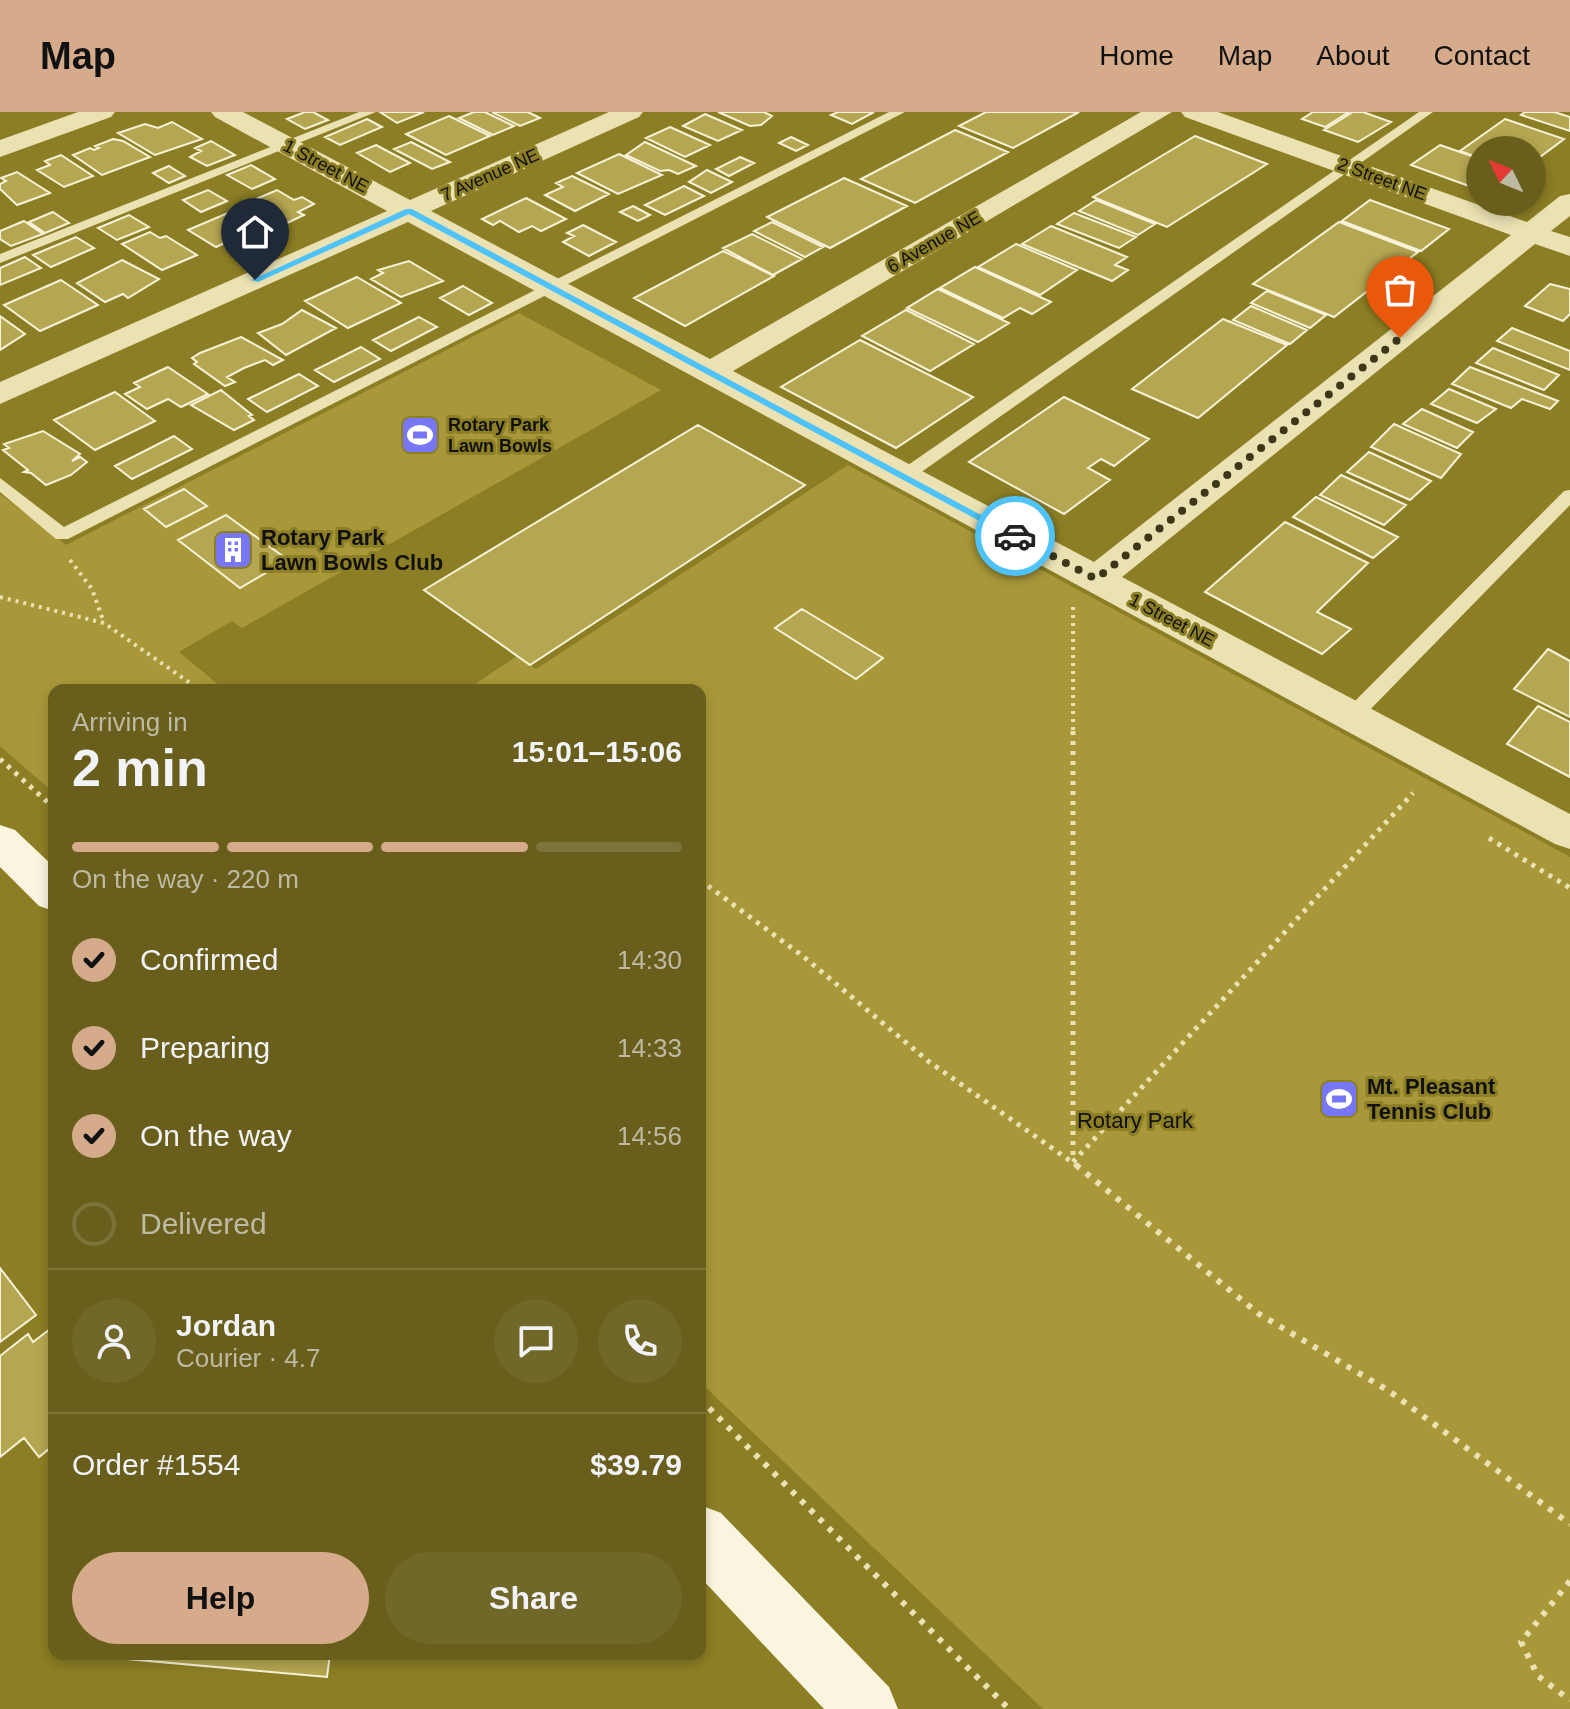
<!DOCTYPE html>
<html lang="en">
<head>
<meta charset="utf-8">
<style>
  :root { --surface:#695e1b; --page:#716728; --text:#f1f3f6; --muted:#bdbaa3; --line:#7c733a; --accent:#d6ab8b }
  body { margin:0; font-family:Arial,sans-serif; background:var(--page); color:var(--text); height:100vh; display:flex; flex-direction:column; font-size:30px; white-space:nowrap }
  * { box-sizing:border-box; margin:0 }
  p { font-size:26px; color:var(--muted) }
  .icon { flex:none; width:44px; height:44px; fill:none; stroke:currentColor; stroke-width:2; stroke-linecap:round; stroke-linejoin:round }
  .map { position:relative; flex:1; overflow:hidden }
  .details { position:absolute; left:48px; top:572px; width:658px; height:976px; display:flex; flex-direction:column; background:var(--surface); border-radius:16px; box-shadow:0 4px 12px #0003 }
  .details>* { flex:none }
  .needle { width:52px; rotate:313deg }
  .tools { position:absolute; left:1466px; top:24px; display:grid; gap:16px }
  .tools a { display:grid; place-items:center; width:80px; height:80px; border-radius:50%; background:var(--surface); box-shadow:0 4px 12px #0003; font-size:40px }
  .pin { position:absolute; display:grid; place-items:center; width:68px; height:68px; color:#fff; margin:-82px -34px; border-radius:50% 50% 50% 0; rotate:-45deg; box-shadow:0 0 8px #0007 }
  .pin .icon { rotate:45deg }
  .courier { position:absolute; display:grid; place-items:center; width:80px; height:80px; margin:-40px; border:6px solid #4fc3f7; border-radius:50%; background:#fff; color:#222; box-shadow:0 2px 10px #0007 }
  .overview em { font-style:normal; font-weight:700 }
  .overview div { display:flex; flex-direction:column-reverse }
  .overview { display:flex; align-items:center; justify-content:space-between; height:136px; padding:0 24px }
  h1 { font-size:52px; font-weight:700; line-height:60px }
  .bar { display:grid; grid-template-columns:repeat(4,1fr); gap:12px 8px; align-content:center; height:96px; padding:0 24px }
  .bar i { height:10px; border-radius:6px; background:var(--line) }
  .bar .selected { background:var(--accent) }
  .bar p { grid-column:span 4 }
  .line { display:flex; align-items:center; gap:20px; padding:0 24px; border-top:2px solid var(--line) }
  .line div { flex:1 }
  .round { display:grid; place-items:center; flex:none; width:84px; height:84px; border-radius:42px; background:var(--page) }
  ol { padding:0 24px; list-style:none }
  li { display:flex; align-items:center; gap:24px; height:88px }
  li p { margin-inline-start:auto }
  li .icon { padding:8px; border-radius:50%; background:var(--accent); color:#111; stroke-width:4 }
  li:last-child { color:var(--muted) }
  li i { width:44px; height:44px; border:4px solid var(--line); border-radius:50% }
  .cta { display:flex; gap:16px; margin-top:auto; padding:16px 24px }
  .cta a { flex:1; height:92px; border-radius:48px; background:var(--accent); color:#111; font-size:32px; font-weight:700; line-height:92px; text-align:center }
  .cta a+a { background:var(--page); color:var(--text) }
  header { display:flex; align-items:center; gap:48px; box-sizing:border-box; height:112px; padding:0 40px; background:var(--accent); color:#111 }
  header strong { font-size:38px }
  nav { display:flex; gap:44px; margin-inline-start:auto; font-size:28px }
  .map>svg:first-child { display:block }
</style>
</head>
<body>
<header>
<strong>Map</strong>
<nav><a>Home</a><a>Map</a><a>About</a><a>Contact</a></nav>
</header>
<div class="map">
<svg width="1570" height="1597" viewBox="0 0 1570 1597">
  <rect width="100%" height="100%" fill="#8c7e24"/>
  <path fill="#a99839" d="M519 201 661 278 242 516 232 509 179 540 225 578H54V681L0 634V382L66 433Z
    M848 353 1570 745V1597H1043L700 1270V578H466L517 544 536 557Z"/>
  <path fill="#b5a651" stroke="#f8f3d8" stroke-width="2" d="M305 0H313L328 8 305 17 287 7Z
    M380 0H424L397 11Z
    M474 0H485L514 14 493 23 459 6Z
    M492 0H528L540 6 520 14Z
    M718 0H764L772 4 761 13 750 14Z
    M838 0H874L852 12 831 3Z
    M986 0H1079L1013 36 959 14Z
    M1313 0H1349L1325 15 1302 7Z
    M1353 0H1363L1391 10 1358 30 1324 18Z
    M1525 0H1554L1570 5V19L1521 3Z
    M705 2 742 18 718 29 683 14Z
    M449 4 490 24 446 43 406 22Z
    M367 7 382 15 340 33 325 25Z
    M1505 7 1564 27 1532 51V38H1480V46L1460 39Z
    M172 10 202 27 155 43 118 21 145 12 158 16Z
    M670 15 710 33 685 45 646 26Z
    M955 18 1008 40 915 91 861 67Z
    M1195 24 1267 52 1167 115 1093 85Z
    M791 25 808 33 796 39 779 31Z
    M113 27 123 29 150 45 102 63 73 43 90 36 94 38 99 36 95 34Z
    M211 29 235 43 207 54 190 45 201 39 195 36Z
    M411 30 450 50 432 57 394 37Z
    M645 30 696 54 678 62 669 58 660 59 626 43Z
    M376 33 410 51 390 60 357 41Z
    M1440 33 1480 47V78L1411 53Z
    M619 42 662 63 618 82 577 61Z
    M61 43 93 64 64 75 37 58 50 53 45 49Z
    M740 45 754 51 729 64 716 57Z
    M251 53 275 67 252 77 227 63Z
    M169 54 185 64 169 71 153 61Z
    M707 58 732 70 711 81 689 70Z
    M17 60 50 81 17 93 0 77V72L6 69 1 66Z
    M572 64 609 82 575 99 545 83 563 75 556 71Z
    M844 66 907 94 830 136 767 105Z
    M684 74 704 84 665 103 645 93Z
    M208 78 227 89 201 100 183 88Z
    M277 78 294 88 302 85 314 92 298 100 304 103 287 111 281 107 273 111 242 93Z
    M526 86 566 107 541 119 532 114 519 120 500 109 493 113 482 107Z
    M1096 88 1155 112 1138 123 1079 99Z
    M1370 88 1449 117 1421 139 1342 109Z
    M633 94 650 103 638 109 620 100Z
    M53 100 69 111 45 121 29 110Z
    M230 100 258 117 245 122 251 126 236 133 229 129 216 135 188 118Z
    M1074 101 1136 125 1119 136 1057 112Z
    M129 103 149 115 117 128 98 116Z
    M24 109 43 122 11 134 0 127V119Z
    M772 110 823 135 805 145 754 119Z
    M1339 110 1418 140 1334 205 1253 172Z
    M583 113 616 130 589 144 563 130 574 124 567 121Z
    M1051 114 1127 145 1115 153 1128 158 1112 169 1022 132Z
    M150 120 160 126 166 124 197 143 162 158 122 132Z
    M752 122 802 147 773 163 723 136Z
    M76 125 94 136 51 155 33 143Z
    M1016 132 1077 158 1040 183 978 155Z
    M723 139 774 164 685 214 634 186Z
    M25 145 41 156 0 173V156Z
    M122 148 159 167 128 186 123 182 105 190 77 171Z
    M409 149 443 169 401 185 371 167 383 161 378 158Z
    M975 155 1051 190 1032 202 1020 196 1003 206 940 176Z
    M357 165 401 191 348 216 305 189Z
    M61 168 98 193 40 219 4 193Z
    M1550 172 1570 177V202L1563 209 1525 194Z
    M463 174 492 191 469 203 440 186Z
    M938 177 1009 211 978 230 907 196Z
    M1267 179 1326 203 1310 216 1251 191Z
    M1251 194 1307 218 1290 232 1233 208Z
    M302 198 336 216 286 243 258 221 282 212Z
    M906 198 974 232 930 259 862 224Z
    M0 204 25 222 0 238Z
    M419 205 437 215 391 239 373 228Z
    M1223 207 1287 233 1198 306 1132 277Z
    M1512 216 1570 239V258L1497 229Z
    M241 225 283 248 273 253 265 248 244 256 227 265 235 270 225 274 194 252 197 250 192 246 200 241Z
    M860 228 973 285 896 336 781 275Z
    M361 235 380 247 334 270 315 258Z
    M1493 236 1559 263 1544 278 1476 251Z
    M168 255 208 282 181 295 168 287 147 297 125 282 140 275 134 271Z
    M1470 255 1558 289 1550 297 1522 287 1511 296 1452 272Z
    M299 262 318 274 267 300 248 287Z
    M1449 277 1496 297 1477 311 1431 292Z
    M221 278 252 303 249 304 254 308 234 318 191 293Z
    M115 280 155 309 95 338 54 308Z
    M1064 285 1149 327 1114 354 1101 347 1088 356 1110 368 1064 402 969 350Z
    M1422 297 1473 320 1457 336 1403 312Z
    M1394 312 1461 342 1441 366 1371 335Z
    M698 313 805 373 530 553 424 478Z
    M43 319 80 342 72 349 80 345 87 350 71 363 46 373 31 361 24 360 28 358 3 338 9 336 4 332Z
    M174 324 192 337 132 367 115 354Z
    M1369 340 1431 369 1410 388 1347 360Z
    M1341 363 1406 393 1384 413 1320 383Z
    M184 377 207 394 166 415 144 397Z
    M1316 385 1398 425 1373 446 1293 405Z
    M226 403 288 448 240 476 178 428Z
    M1285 410 1368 451 1317 500 1351 517 1322 542 1205 480Z
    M802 497 883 546 856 567 775 516Z
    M1548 537 1570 549V605L1514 577Z
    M1538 594 1570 610V665L1507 632Z
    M0 1156 36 1203 0 1230Z
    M54 1214V1333L39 1345 24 1326 0 1345V1244L28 1222 33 1230Z
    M71 1542H330L327 1565Z"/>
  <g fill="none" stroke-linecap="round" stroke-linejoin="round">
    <path stroke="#ebe2b3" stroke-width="4" stroke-dasharray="3 5" stroke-linecap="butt" d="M70 448 92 477 104 511
      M0 485 104 511 200 578
      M1073 495V621"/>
    <path stroke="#ebe2b3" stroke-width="5" stroke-dasharray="4 6" stroke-linecap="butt" d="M1073 619V1049
      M0 647 54 696
      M1489 726 1570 776
      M700 768 804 845 928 949 1079 1055
      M1073 1050 1413 681"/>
    <path stroke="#ebe2b3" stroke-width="6" stroke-dasharray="5 8" stroke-linecap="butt" d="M1076 1053 1259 1202 1389 1279 1570 1412
      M700 1287 1009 1597
      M1570 1469 1521 1530 1538 1564 1570 1588"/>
    <path fill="#ebe2b3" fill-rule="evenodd" d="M359 0H376L0 151V142Z
      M889 0H905L68 427H56L0 380V366L64 415Z
      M1419 0H1433L910 368H898V360Z
      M1570 378V393L1359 609H1345L1342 604 1345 599 1564 379Z"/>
    <path fill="#ebe2b3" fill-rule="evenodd" d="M78 0H115L111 5 0 45V28Z
      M211 0H243L410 88 609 0H643L639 5 431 99 710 247 1141 0H1172L733 259 1094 450 1511 123 1185 5 1181 0H1218L1527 110 1560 84 1570 82V104L1551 119 1570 125V144L1535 132 1122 465 1570 702V737L1555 732 408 110 0 292V270L387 99 215 5Z"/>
    <path fill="#f9f5de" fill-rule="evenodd" d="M0 713 15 718 54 755V799L39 794 0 755Z
      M700 1393 721 1401 889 1575 898 1597H824L700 1465Z"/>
  </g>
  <path fill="#4fc3f7" d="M406 97H412L1020 424 1011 426 409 102 258 170 251 168Z"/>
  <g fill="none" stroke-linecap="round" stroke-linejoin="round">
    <path stroke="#3c3718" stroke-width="8" stroke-dasharray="0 14.4" d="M1015 424 1096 467 1400 226"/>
  </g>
  <defs>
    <symbol id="stadium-square" viewBox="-11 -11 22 22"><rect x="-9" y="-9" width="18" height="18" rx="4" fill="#7777f5" stroke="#8c7e24"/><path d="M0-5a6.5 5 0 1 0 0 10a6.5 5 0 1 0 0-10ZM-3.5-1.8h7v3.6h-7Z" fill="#fff"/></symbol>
    <symbol id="building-square" viewBox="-11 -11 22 22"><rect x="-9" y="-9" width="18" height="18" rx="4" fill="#7777f5" stroke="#8c7e24"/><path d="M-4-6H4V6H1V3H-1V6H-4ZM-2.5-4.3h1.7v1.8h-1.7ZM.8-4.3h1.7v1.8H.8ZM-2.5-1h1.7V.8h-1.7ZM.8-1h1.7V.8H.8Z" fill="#fff"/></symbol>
  </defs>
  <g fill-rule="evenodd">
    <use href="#stadium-square" x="398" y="301" width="44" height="44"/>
    <use href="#building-square" x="211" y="416" width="44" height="44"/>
    <use href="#stadium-square" x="1317" y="965" width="44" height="44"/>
  </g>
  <g text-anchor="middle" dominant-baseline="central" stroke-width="6" stroke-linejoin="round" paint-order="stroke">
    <g font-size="18" fill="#111" stroke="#8c7e24">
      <text transform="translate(326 54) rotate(28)">1 Street NE</text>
      <text transform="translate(490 63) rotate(-24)">7 Avenue NE</text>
      <text transform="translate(1382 67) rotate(20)">2 Street NE</text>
      <text transform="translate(934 130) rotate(-30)">6 Avenue NE</text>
      <text transform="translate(1172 508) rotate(28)">1 Street NE</text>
    </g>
    <g font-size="18" font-weight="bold" fill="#111" stroke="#8c7e24" text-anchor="start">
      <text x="448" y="313">Rotary Park<tspan x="448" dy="21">Lawn Bowls</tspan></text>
    </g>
    <g font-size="22" font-weight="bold" fill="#111" stroke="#8c7e24" text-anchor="start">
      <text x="261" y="425">Rotary Park<tspan x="261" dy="25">Lawn Bowls Club</tspan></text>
      <text x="1367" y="974">Mt. Pleasant<tspan x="1367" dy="25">Tennis Club</tspan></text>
    </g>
    <g font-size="22" fill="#111" stroke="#8c7e24">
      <text x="1135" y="1008">Rotary Park</text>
    </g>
  </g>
</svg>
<div class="tools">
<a><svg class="needle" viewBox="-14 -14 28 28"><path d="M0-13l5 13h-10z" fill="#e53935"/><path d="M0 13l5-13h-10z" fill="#bdbaa3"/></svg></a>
</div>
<div class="pin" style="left:1400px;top:226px;background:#ea580c"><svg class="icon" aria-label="bag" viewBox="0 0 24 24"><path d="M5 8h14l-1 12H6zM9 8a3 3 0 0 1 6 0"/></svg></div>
<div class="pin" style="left:255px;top:168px;background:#1f2937"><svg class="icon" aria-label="home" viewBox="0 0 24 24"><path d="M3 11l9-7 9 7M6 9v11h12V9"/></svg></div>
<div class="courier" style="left:1015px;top:424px"><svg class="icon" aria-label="car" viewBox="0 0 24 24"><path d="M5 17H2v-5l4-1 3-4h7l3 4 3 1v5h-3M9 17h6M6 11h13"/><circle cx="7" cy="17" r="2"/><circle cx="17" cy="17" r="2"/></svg></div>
<section class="details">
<div class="overview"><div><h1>2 min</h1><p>Arriving in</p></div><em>15:01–15:06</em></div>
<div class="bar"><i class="selected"></i><i class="selected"></i><i class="selected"></i><i></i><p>On the way · 220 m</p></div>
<ol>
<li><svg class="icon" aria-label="check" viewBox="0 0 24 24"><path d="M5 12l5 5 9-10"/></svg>Confirmed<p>14:30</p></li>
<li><svg class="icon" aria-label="check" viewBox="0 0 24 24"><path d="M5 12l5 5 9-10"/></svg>Preparing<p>14:33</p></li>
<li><svg class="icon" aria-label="check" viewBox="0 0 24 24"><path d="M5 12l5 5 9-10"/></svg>On the way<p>14:56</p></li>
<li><i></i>Delivered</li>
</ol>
<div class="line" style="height:144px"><a class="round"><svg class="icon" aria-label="person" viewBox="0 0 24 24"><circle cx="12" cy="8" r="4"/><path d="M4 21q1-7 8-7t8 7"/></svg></a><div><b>Jordan</b><p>Courier · 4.7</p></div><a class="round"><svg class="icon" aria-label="chat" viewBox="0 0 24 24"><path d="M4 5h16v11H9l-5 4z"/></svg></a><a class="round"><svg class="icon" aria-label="phone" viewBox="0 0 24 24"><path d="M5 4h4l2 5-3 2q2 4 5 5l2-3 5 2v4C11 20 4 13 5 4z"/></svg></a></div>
<div class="line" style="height:104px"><div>Order #1554</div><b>$39.79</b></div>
<div class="cta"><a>Help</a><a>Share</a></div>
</section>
</div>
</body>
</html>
